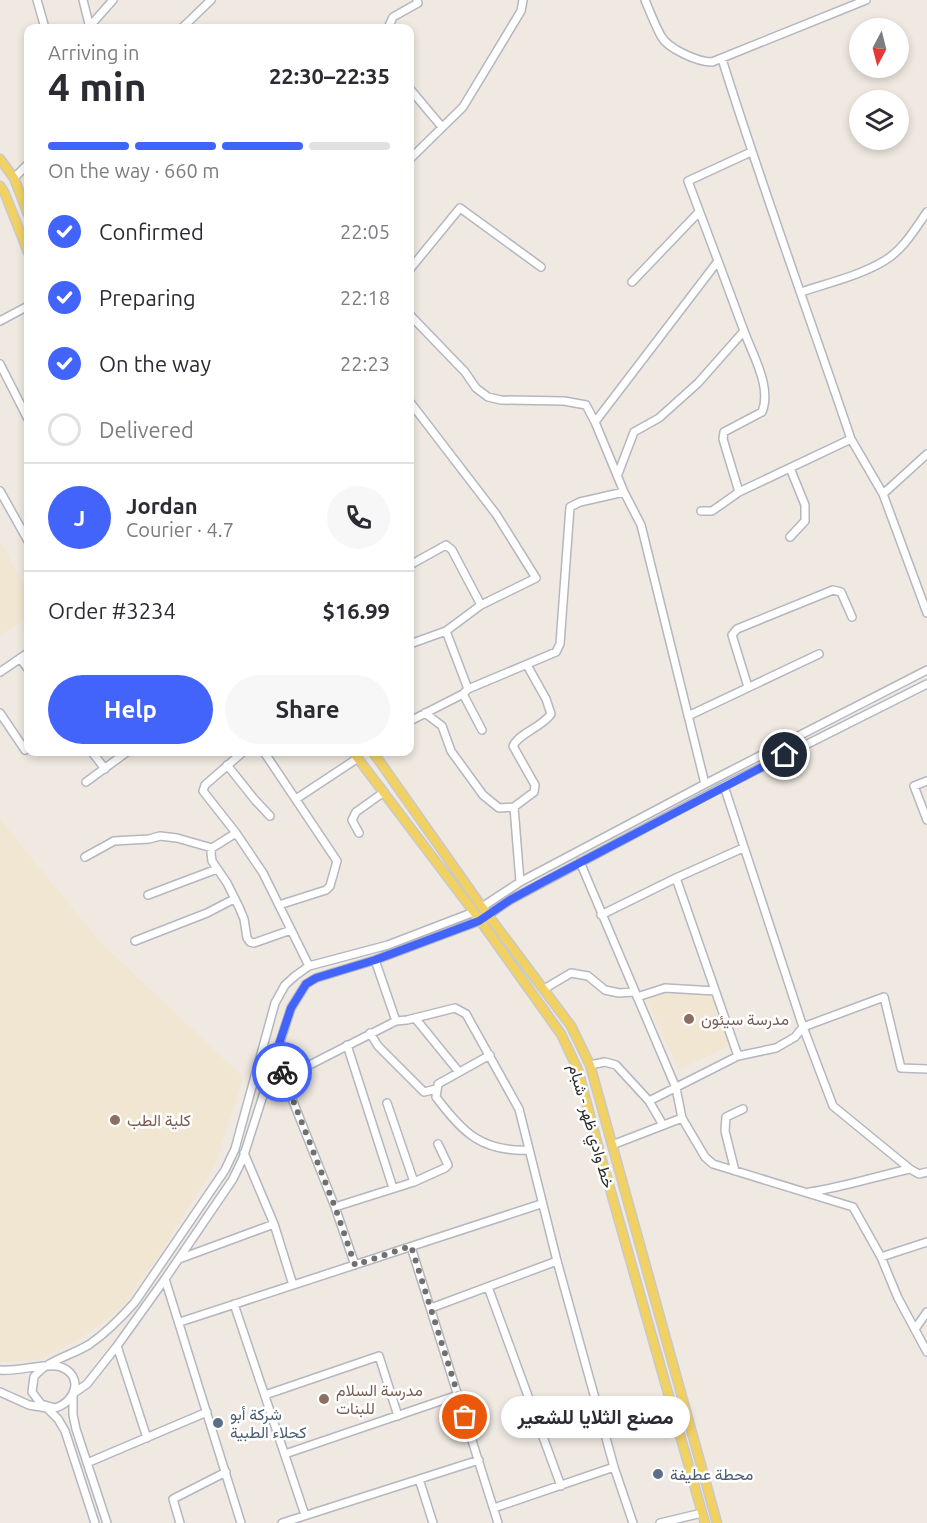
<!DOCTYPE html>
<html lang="en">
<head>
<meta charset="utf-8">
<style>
  :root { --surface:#fff; --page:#f7f7f7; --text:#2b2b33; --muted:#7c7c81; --line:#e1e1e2; --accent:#4264fb }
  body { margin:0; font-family:Ubuntu,Vazirmatn,sans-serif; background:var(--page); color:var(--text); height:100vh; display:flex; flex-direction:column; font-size:22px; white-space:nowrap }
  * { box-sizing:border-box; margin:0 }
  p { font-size:20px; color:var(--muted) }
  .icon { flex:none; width:33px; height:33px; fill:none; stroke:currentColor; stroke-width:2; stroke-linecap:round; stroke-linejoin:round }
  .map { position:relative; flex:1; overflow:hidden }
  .panel { position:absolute; left:24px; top:24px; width:390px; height:732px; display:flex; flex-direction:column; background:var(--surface); border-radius:12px; box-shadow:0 3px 9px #0003 }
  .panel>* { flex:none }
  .needle { width:39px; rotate:187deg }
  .fabs { position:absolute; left:849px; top:18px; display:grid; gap:12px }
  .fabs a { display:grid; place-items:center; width:60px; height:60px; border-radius:50%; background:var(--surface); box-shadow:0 3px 9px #0003; font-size:30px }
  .pin { position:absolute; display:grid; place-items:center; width:51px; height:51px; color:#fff; margin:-26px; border:3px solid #fff; border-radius:50%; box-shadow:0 2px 6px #0007 }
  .courier { position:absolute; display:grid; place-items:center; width:60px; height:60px; margin:-30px; border:4px solid #4264fb; border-radius:50%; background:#fff; color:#222; box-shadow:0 2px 8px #0007 }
  .bubble { position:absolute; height:42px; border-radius:21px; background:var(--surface); box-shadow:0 3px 9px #0003; font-size:20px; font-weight:700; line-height:42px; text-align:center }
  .head em { font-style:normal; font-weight:700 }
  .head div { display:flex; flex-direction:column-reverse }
  .head { display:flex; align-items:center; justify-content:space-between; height:102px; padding:0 24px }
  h1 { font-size:39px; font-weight:700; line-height:45px }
  .bar { display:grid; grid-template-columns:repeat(4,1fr); gap:9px 6px; align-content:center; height:72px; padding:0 24px }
  .bar i { height:8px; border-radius:4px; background:var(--line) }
  .bar .current { background:var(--accent) }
  .bar p { grid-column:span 4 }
  .line { display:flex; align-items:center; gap:15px; padding:0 24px; border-top:2px solid var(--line) }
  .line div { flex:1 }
  .round { display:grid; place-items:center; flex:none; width:63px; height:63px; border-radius:32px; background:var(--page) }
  ol { padding:0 24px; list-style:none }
  li { display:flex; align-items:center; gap:18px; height:66px }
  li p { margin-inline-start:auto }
  li .icon { padding:6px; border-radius:50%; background:var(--accent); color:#fff; stroke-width:4 }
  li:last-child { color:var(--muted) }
  li i { width:33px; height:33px; border:3px solid var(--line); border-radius:50% }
  .primary-button { display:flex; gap:12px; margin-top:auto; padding:12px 24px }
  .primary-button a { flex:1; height:69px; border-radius:36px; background:var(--accent); color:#fff; font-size:24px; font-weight:700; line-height:69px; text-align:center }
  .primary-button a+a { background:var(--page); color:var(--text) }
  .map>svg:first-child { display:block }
</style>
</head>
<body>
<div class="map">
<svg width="927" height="1523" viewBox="0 0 927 1523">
  <rect width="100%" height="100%" fill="#efe9e1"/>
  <path fill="#f0e6d1" d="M0 541 28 593V618L0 635Z
    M0 819 100 942 243 1077 216 1163 169 1239 124 1306 80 1339 38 1360 0 1362Z
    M666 988 712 991 732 1045 679 1069 643 993Z"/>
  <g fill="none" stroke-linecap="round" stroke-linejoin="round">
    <defs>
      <path id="minor" d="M37 0 45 28
        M83 0 90 28
        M645 0C650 12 655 25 661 36 668 49 698 62 712 62L866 0
        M90 26 113 0
        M182 28 211 0
        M388 28 393 17 418 3 417 0
        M722 59C762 187 808 312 851 439L739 492 723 439 724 432 762 412C772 387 753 356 744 331
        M410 89 442 127
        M410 159 463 107 521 11 523 0
        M14 178 28 164
        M718 261 688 181 751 152
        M410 269 460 208 541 267
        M632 282 699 212
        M801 292C828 283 859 276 884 261 903 250 915 229 927 212
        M410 315 465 372 476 388 488 397 501 400 564 401 586 405 595 422
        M0 321 28 306
        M0 364 28 419
        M410 402 496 514 536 578 481 605 446 631 468 689 463 694 410 721
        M851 439 883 494 927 613
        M618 474 634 432 659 418 698 383 744 331 718 261 595 422 624 492 641 525 705 784
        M0 491 28 541
        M883 494 927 454
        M701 511H712L739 492
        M790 537 805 521V505L790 468
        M410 565 446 545 452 550 481 605
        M410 644 446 631
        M20 658 28 669
        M0 672 28 653
        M748 687 732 635 737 629 833 590 841 592 852 617
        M468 689 556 652 560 644 570 507 580 502 624 492
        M463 694 482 730
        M0 713 25 750
        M425 713 442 726 451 751 483 795 499 808 514 807 534 792 535 785 513 746C519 733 541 728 551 714L546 699 527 665
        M688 716 819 654
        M92 752 105 769
        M243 752 205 785 203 791 236 833 263 873 309 966
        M264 752 337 861 330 886 326 890 279 905
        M227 765 255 800 270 816
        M927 781 914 786 927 820
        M86 782 127 752
        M724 786 803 1027 833 1106 910 1169C877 1176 844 1187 810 1192
        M296 799 358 758
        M514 807 520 882
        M236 833 212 848 211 853 212 861 227 883 239 907 244 919 247 938 250 942 254 943 291 930
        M359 833 352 820 356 812 384 792
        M85 857 114 841 149 839 160 836 177 838 212 848
        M580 862 676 1088 682 1118 705 1157 713 1164 853 1207 881 1257 898 1298 927 1352
        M676 878 738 1056
        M148 895 217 869
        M482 907 520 882 705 784 927 670
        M488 915 510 900 724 786 927 684
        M601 915 676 878 743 848
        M135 941 207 913 234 899
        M375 960 396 1021
        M544 989 571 973 588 976 605 990 619 993 634 992
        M637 997 665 988 715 991
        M415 1018 459 1072
        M370 1033 378 1046 424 1092 436 1089
        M347 1045 393 1188
        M490 1055 438 1084 436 1097C463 1133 482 1152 529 1150
        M275 1056 335 1207 355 1265
        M590 1065 605 1062 616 1065 649 1101 663 1125
        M284 1078 396 1021 407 1020 455 1008 466 1014 519 1109 557 1261 614 1467 633 1523
        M649 1101 738 1056 776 1048 795 1037 803 1027 884 997 901 1068 927 1069
        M387 1103 414 1182
        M612 1145 682 1118
        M244 1153 274 1224
        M910 1169 919 1174 927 1172
        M735 1171 725 1131 726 1117 743 1109
        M335 1207 414 1182 445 1168 448 1165 438 1144
        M411 1247 498 1523
        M881 1257 927 1242
        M179 1259 274 1224 293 1285
        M165 1279 241 1523
        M488 1287 561 1486
        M234 1304 305 1515
        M431 1308 557 1261
        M180 1322 541 1204
        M915 1329 927 1312
        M117 1346 147 1438
        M0 1370C17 1372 48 1362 61 1367 84 1376 76 1402 55 1408L41 1404 32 1392 34 1377C47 1360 73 1355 90 1344 107 1332 121 1318 135 1302L225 1170 235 1149 275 1003 285 985 295 976 309 966 388 945 474 912
        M0 1392 29 1405 47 1408 58 1419 65 1431 95 1523
        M74 1393 87 1384 117 1346 165 1279 233 1179 243 1158 291 1008 306 984 316 978 375 960 479 921
        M265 1395 379 1356 398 1416
        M73 1396V1415L76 1429 107 1523
        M285 1454 458 1395
        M87 1463 207 1412
        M419 1479 433 1523
        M494 1508 614 1467
        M180 1523 173 1499 226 1472
        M282 1523 479 1460
        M660 1523 702 1513"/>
      <path id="major" d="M0 159 14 178 28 214
        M0 186 5 194 28 252
        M353 752 474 912 561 1034 578 1070 599 1150 705 1523
        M373 752 482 907 571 1026 590 1065 717 1523"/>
    </defs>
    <use href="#minor" stroke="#b4b7c1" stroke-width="10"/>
    <use href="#major" stroke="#c9c9c9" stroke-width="11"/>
    <use href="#minor" stroke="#fff" stroke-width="7"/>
    <use href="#major" stroke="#f2d163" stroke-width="8"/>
  </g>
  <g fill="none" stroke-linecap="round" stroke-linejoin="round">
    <path stroke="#726f6d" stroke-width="6" stroke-dasharray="0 10.8" d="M282 1072 335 1207 355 1265 411 1246 465 1417"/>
    <path stroke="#4264fb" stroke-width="8" d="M282 1072 275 1056 291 1008 306 984 316 978 375 960 479 921 510 900 545 881 785 755"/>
  </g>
  <g fill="#8d6e63" stroke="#fff" stroke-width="2">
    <circle cx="689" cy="1019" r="6"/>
    <circle cx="115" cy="1120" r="6"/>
    <circle cx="324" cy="1399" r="6"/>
  </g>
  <g fill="#5c6f8a" stroke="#fff" stroke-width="2">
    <circle cx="218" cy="1423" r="6"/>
    <circle cx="658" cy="1474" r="6"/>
  </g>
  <g text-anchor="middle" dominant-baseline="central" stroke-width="5" stroke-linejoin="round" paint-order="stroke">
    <g font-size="16" fill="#785e54" stroke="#fff" text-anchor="start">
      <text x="701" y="1019">مدرسة سيئون</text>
      <text x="127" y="1120">كلية الطب</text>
      <text x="336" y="1390">مدرسة السلام<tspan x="336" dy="18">للبنات</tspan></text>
    </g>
    <g font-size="16" fill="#2e2e2e" stroke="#fff">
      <text transform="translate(592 1126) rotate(74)">خط وادي ظهر - شبام</text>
    </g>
    <g font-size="16" fill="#4e5e75" stroke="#fff" text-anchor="start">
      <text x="230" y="1414">شركة أبو<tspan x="230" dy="18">كحلاء الطبية</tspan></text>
      <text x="670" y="1474">محطة عطيفة</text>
    </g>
  </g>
</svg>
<div class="fabs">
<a><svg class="needle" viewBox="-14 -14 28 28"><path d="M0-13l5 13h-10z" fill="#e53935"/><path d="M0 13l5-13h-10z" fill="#7c7c81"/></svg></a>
<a><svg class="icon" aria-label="layers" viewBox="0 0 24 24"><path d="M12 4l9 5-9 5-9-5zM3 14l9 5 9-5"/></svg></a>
</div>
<div class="pin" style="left:465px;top:1417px;background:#ea580c"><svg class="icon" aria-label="bag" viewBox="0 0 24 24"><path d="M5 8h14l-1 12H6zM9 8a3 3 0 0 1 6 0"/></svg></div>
<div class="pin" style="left:785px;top:755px;background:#1f2937"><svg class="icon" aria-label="home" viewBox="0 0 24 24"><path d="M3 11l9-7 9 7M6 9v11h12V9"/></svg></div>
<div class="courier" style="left:282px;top:1072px"><svg class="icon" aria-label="bike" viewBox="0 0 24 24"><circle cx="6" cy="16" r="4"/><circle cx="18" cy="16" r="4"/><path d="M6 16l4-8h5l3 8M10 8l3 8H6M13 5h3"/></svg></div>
<div class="bubble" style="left:501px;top:1396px;width:189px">مصنع الثلايا للشعير</div>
<section class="panel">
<div class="head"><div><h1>4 min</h1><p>Arriving in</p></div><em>22:30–22:35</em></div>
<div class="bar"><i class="current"></i><i class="current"></i><i class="current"></i><i></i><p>On the way · 660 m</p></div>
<ol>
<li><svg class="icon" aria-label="check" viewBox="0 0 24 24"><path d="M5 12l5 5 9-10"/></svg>Confirmed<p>22:05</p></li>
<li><svg class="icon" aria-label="check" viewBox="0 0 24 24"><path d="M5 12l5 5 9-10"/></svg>Preparing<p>22:18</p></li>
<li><svg class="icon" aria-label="check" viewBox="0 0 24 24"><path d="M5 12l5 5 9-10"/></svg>On the way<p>22:23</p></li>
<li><i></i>Delivered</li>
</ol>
<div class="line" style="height:108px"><b class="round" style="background:var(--accent);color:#fff">J</b><div><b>Jordan</b><p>Courier · 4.7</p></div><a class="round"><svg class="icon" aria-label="phone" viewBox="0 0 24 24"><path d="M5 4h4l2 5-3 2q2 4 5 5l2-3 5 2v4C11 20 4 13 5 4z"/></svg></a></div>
<div class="line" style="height:78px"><div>Order #3234</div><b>$16.99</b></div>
<div class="primary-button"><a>Help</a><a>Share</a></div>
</section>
</div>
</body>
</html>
